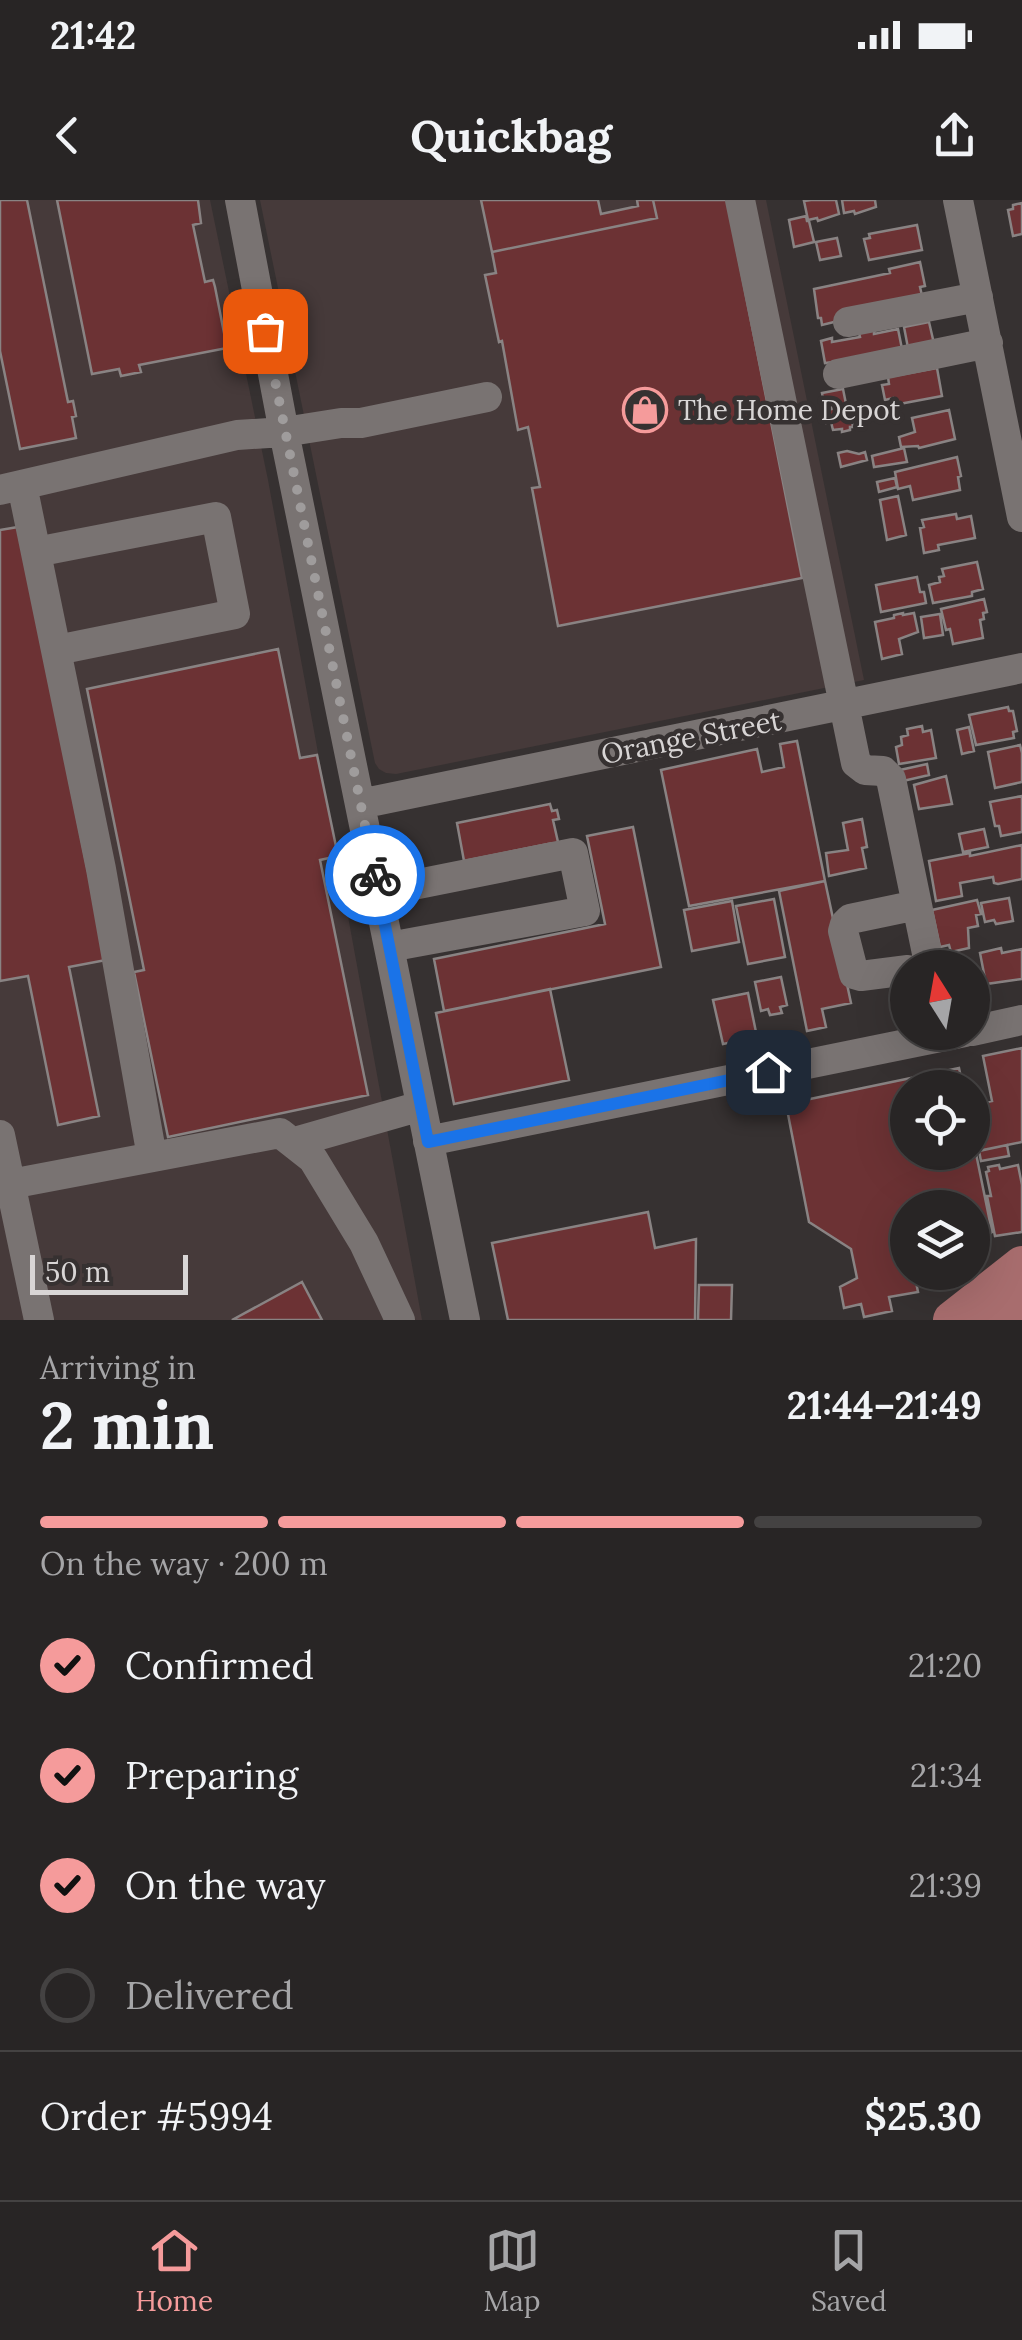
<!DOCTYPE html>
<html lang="en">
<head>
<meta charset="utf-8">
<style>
  :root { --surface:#282525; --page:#302d2d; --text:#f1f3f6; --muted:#a5a5a7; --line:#444242; --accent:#f59b9b }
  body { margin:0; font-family:Lora,serif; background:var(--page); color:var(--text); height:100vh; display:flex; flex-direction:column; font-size:38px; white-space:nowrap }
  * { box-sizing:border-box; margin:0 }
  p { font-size:32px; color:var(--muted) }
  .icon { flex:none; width:55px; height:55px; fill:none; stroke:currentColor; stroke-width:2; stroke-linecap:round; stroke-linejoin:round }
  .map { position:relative; height:1120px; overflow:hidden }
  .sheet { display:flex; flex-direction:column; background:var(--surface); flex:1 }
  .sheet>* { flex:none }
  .needle { width:65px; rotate:349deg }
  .buttons { position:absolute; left:890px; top:750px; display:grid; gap:20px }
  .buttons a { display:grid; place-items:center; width:100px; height:100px; border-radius:50%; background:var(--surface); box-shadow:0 10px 40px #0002,0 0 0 2px var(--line); font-size:50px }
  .scale { position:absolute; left:30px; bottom:25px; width:158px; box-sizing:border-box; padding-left:10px; border:5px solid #d8d5d5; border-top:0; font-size:28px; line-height:35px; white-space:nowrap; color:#d8d5d5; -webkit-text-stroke:8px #363131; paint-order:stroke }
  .pin { position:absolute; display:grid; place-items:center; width:85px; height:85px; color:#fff; margin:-42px; border-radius:20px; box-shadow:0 5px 15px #0006 }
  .courier { position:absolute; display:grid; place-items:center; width:100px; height:100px; margin:-50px; border:8px solid #1a73e8; border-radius:50%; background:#fff; color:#222; box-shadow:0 2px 12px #0007 }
  .headline em { font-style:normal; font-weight:700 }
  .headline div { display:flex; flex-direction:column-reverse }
  .headline { display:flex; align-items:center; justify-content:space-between; height:170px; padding:0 40px }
  h1 { font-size:65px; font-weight:700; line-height:75px }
  .bar { display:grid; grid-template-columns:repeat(4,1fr); gap:15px 10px; align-content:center; height:120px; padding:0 40px }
  .bar i { height:12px; border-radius:8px; background:var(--line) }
  .bar .current { background:var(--accent) }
  .bar p { grid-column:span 4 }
  .line { display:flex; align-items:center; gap:25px; padding:0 40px; border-top:2px solid var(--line) }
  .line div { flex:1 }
  ol { padding:0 40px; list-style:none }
  li { display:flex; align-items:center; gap:30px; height:110px }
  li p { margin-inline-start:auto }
  li .icon { padding:10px; border-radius:50%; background:var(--accent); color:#111; stroke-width:4 }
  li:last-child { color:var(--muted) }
  li i { width:55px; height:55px; border:5px solid var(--line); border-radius:50% }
  .status { display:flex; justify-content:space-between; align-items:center; height:70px; padding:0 50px; background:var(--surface); direction:ltr }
  .status svg { height:28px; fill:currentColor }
  header { display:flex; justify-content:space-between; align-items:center; height:130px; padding:0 40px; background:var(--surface); font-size:45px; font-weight:700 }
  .menu { display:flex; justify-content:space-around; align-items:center; height:140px; border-top:2px solid var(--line); background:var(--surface); font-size:28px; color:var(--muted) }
  .menu a { display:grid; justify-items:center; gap:5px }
  .menu .current { color:var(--accent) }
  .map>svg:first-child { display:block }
</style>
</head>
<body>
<div class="status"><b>21:42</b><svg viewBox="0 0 49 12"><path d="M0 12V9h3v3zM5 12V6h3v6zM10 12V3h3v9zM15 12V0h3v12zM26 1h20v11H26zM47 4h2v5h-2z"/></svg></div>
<header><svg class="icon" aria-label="back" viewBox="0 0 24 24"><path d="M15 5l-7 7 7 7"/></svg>Quickbag<svg class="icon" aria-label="share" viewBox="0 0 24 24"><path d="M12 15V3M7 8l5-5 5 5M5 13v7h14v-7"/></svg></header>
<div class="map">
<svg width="1022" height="1120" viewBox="0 0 1022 1120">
  <rect width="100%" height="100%" fill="#363131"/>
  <path fill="#463a3a" d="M0 0H210L268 280 422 1120H0Z
    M260 0H766L864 480 396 574 386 573 379 569 375 563Z"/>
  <path fill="#6c3234" stroke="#898383" stroke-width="2.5" d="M0 0H27L68 202 73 201 76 216 72 217 76 238 20 249 0 151Z
    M57 0H198L201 23 193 25 205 82 213 80 215 87 227 148 139 165 141 172 121 176 119 169 92 174Z
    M481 0H598L601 14 638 6 637 0H653L657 18 492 52Z
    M653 0H727L802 378 558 426 532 288 540 287 528 227 518 230 502 141 499 142 485 75 496 73 492 52 657 18Z
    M811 0H836L839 14 818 21 817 18 808 20 804 1Z
    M842 0H875L876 7 855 14 854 11 844 13Z
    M1022 3V34L1013 36 1008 10 1013 9V5Z
    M806 16 807 21H809L814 42 794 47 789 20Z
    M917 25 922 50 869 60 864 39 870 38 869 34Z
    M837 38 841 56 820 60 816 42Z
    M920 62 925 86 920 87 923 100 822 125 821 118H818L814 89 890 73 889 69Z
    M929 122 935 148 909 153 904 127Z
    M898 129 903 154 825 163 821 141 832 138V142L860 137 859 133 874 130V134Z
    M937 168 942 196 894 205 893 198 885 200 882 185 889 184 888 177Z
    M843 189 846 204 825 208 822 193Z
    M849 205 853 227H850V230L842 232V229L833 230 831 222 826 223 823 211Z
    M949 210 955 239 919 248 918 246 901 247 899 237 915 232 912 218Z
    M904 248 907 262 874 267 872 256Z
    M847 251 859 254 865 252 867 260 841 267 838 253Z
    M957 257 961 276 958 277 960 290 913 300 910 286 898 289 895 272Z
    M895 278 897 287 879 292 877 282Z
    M898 296 906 335 887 340 880 300Z
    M956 314 957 319 971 316 975 338 938 345 939 350 924 353 920 328 924 327 922 320Z
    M18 327 106 760 69 767 99 916 58 925 28 776 0 781V330Z
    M977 362 983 389 972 392V396L933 403 929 385 940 382 939 377 944 376 942 369Z
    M917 377 920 392H924L926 403 881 412 876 385Z
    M984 399 987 412 983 413 984 419 980 420 983 438 953 444 950 429 946 430 941 409Z
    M903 413V415L914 413 918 432 899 439 902 454 882 459 875 422 894 418V415Z
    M940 414 943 435 924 438 921 417Z
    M278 449 300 558 317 555 338 656 320 660 368 895 168 937 134 772 144 770 87 489Z
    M1008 507 1009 511H1013L1017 531 1013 532 1014 538 976 545 969 515Z
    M922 526 923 532 931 530 936 558 899 564 896 547 902 545 901 537 908 535 907 529Z
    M969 527 974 551 962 554 957 530Z
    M797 541 825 681 689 706 661 570 757 549 762 572 784 567 780 544Z
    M1020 545 1022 553V582L995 588 988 552Z
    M927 564 929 575 903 581 900 570Z
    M946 576 952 604 919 609 914 585Z
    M1022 596V632L1001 636 999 626H995L990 602Z
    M550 604 552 611 557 610 559 619 553 620 558 642 464 661 457 623Z
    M862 619 867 647 862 648 866 668 829 676 826 653 848 650 843 623Z
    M633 627 661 767 444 811 434 759 605 724 587 636Z
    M984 629 988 647 963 652 959 634Z
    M1022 645V679L998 684 994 683 993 677 960 683 962 696 936 701 929 661 970 653V656Z
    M825 681 851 803 822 809 826 827 807 831 779 691Z
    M1009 698 1013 721 996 724 994 720 985 722 981 703Z
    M774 699 785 757 748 764 736 706Z
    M977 700 981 714 976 715 978 726 968 728 969 748 951 752 949 745 940 747 932 710Z
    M732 701 739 742 692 751 684 710Z
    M1001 748 1002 753 1022 749V779L986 784 980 753Z
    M781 777 787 805 780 807 782 813 770 815 768 809 761 811 755 782Z
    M550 789 569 880 454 904 436 813Z
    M748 793 757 837 723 844 713 800Z
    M1022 848V942L978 951 972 926V905L992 901 983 856Z
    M959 868 963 888H908V952H972V934L992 1032 972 1049V1008H908V1072H914L918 1092 889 1097 892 1111 864 1117 861 1104 844 1108 840 1087 857 1078 851 1049 809 1022 786 904Z
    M1007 945 1009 956 981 961 979 951Z
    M999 965 1000 969 1018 965 1022 985V1032L995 1036 987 996H991L986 972 989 971 988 967Z
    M648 1012 655 1048 696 1039 695 1120H508L492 1043Z
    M302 1082 322 1120H232Z
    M699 1085H732L731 1120H698Z"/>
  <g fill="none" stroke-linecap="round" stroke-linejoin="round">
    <path stroke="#797372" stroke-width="30" d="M240 0 284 232 465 1120
      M740 0 856 563 865 570 883 571 891 579 930 768
      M958 0 1022 317
      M848 122 978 97
      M838 174 988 143
      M22 285 101 669 152 957
      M0 290 237 235 284 232 341 223H361L487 197
      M36 352 216 317 235 414 57 450
      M360 604 1022 468
      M378 692 573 653 585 711 389 747
      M908 770 861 776 854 774 843 731 845 724 850 719 917 705
      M972 831 1022 820
      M0 935 39 1120
      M428 941 965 832
      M295 942 421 906
      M0 986 280 933 313 959 364 1043 400 1120"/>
    <path stroke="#a86d6e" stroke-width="38" d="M952 1120 1022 1065
      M1002 1120 1022 1104"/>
  </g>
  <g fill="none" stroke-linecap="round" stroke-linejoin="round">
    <path stroke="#9f9c9c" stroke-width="10" stroke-dasharray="0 18" d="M265 131 375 675"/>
    <path stroke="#1a73e8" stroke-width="12" d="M375 675 428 942 768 872"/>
  </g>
  <defs>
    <symbol id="shop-ring" viewBox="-11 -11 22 22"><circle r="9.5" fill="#363131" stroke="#f59b9b" stroke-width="1.5"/><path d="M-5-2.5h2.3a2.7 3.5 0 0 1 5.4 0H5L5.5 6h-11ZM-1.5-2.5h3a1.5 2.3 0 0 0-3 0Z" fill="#f59b9b"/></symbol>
  </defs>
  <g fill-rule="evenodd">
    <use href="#shop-ring" x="620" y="185" width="50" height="50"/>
  </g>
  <g text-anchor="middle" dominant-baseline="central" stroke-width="9" stroke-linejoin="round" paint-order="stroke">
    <g font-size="28" fill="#d8d5d5" stroke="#363131" text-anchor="start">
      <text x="678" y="210">The Home Depot</text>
    </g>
    <g font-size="28" fill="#d8d5d5" stroke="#363131">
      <text transform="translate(691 537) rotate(-11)">Orange Street</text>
    </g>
  </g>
</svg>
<div class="buttons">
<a><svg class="needle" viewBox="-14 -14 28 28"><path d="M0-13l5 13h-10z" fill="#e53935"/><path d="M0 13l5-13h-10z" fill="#a5a5a7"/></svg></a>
<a><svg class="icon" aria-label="locate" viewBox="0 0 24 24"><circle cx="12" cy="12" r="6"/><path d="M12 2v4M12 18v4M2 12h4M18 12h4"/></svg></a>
<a><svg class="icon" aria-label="layers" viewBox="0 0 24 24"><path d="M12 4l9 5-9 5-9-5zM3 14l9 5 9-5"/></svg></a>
</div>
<div class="scale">50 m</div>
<div class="pin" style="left:265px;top:131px;background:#ea580c"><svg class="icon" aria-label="bag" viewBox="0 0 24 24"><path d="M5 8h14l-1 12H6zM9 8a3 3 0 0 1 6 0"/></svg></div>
<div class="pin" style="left:768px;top:872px;background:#1f2937"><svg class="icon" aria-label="home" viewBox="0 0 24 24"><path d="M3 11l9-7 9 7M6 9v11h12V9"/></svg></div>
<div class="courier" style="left:375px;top:675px"><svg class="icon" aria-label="bike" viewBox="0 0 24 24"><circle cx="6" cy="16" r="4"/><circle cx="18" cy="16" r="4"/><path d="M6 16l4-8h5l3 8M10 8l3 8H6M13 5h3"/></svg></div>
</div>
<section class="sheet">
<div class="headline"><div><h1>2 min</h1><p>Arriving in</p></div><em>21:44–21:49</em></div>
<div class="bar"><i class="current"></i><i class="current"></i><i class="current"></i><i></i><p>On the way · 200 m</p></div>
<ol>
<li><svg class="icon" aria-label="check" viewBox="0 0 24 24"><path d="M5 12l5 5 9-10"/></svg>Confirmed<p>21:20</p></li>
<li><svg class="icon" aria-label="check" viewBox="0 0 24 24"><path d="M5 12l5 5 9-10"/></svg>Preparing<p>21:34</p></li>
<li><svg class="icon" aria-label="check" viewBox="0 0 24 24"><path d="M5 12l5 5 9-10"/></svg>On the way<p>21:39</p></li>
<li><i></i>Delivered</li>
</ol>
<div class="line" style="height:130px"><div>Order #5994</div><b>$25.30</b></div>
</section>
<nav class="menu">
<a class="current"><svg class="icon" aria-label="home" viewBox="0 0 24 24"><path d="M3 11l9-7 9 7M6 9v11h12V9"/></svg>Home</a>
<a><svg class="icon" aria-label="map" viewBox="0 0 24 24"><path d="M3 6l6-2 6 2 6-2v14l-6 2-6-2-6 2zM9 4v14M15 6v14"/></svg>Map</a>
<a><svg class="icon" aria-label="saved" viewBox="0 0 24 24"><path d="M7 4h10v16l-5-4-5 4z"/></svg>Saved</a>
</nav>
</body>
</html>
